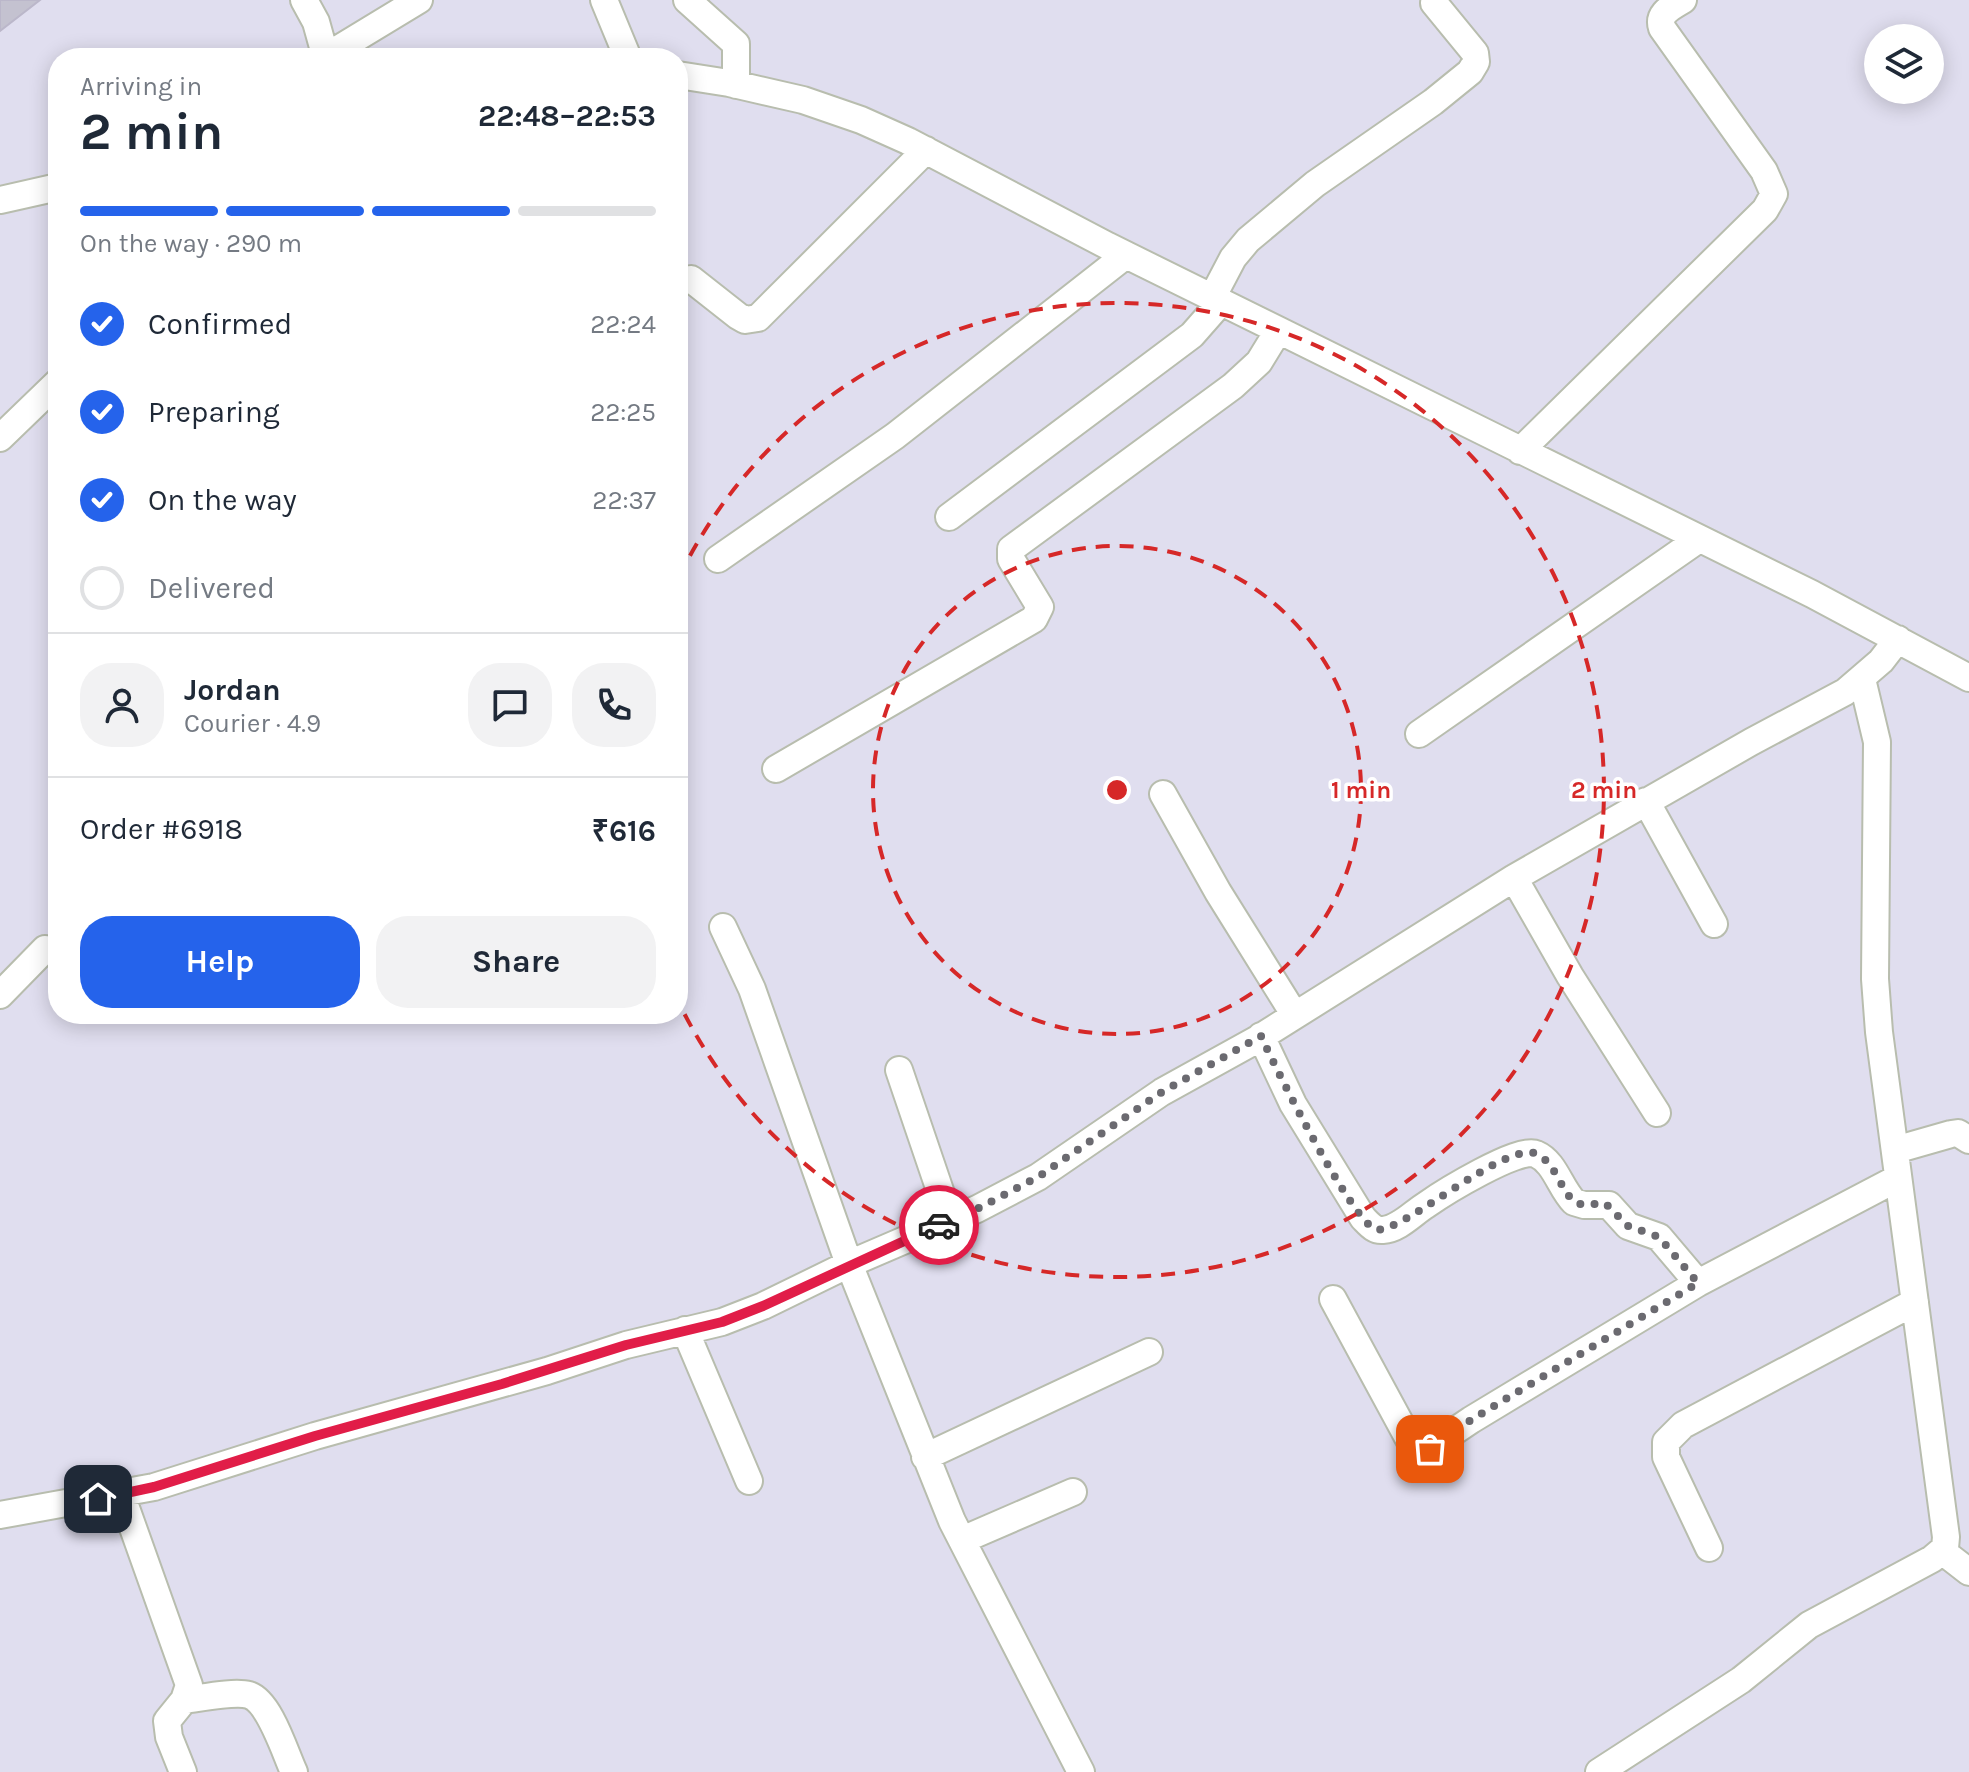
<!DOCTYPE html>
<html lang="en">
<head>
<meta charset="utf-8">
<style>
  :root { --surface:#fff; --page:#f2f2f3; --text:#1f2937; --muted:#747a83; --line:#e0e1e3; --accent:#2563eb }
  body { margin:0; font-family:Karla,sans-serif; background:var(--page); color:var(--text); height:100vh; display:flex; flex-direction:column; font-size:30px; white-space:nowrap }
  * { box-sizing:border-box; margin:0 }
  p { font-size:26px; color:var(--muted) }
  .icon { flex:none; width:44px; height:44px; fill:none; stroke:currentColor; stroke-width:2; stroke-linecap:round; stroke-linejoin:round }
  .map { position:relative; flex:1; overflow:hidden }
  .sheet { position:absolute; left:48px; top:48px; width:640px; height:976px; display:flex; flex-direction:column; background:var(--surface); border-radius:32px; box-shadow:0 4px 20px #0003 }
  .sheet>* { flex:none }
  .tools { position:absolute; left:1864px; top:24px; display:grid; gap:16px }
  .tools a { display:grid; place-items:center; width:80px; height:80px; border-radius:50%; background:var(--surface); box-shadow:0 4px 20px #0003; font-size:40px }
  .pin { position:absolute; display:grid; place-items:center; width:68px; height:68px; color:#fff; margin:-34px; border-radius:16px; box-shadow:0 4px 12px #0006 }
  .courier { position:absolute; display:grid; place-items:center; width:80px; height:80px; margin:-40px; border:6px solid #e11d48; border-radius:50%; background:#fff; color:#222; box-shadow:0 2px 10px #0007 }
  .head em { font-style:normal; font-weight:700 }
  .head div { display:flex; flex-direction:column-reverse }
  .head { display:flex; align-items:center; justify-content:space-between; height:136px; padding:0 32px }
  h1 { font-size:52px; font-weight:700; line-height:60px }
  .bar { display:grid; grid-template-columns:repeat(4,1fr); gap:12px 8px; align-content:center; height:96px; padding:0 32px }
  .bar i { height:10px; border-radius:6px; background:var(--line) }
  .bar .active { background:var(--accent) }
  .bar p { grid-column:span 4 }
  .line { display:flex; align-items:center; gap:20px; padding:0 32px; border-top:2px solid var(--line) }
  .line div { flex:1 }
  .round { display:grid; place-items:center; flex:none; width:84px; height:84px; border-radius:32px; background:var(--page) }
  ol { padding:0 32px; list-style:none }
  li { display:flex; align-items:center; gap:24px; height:88px }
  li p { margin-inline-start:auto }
  li .icon { padding:8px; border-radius:50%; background:var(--accent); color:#fff; stroke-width:4 }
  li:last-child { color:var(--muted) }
  li i { width:44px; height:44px; border:4px solid var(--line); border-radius:50% }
  .cta { display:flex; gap:16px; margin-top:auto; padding:16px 32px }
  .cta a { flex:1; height:92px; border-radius:32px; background:var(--accent); color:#fff; font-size:32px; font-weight:700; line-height:92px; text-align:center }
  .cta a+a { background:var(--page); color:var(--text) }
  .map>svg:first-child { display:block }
</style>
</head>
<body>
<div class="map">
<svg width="1969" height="1772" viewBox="0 0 1969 1772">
  <rect width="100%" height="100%" fill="#e0deef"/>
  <path fill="#c4c2d0" stroke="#bbb7ca" stroke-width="2" d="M0 0H40L0 31Z"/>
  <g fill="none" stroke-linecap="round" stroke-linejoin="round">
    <defs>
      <path id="minor" d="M304 0 316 22 326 58
        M604 0 628 58
        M687 0 736 44V85
        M325 57 419 0
        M678 75 729 83 803 100 861 120 908 141 1108 246 1812 594 1969 678
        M0 200 58 187
        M678 282 691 279 738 316 745 320 758 318 926 150
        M1212 298 1233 258 1248 240 1315 184 1433 102 1470 72 1476 62 1475 53 1434 3
        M0 438 58 382
        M1520 451 1765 210 1774 194 1764 171 1662 28C1657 13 1672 7 1683 0
        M949 517 1192 335 1221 302
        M718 559 895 436 1126 255
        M1419 734 1699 539
        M776 769 1034 619 1040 607 1011 559V549L1233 386 1259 362 1278 331
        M1163 794 1218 892 1294 1014
        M1646 801 1714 924
        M1514 878 1570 976 1657 1113
        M723 927 752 989 849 1264 952 1521 1081 1772
        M0 995 45 949
        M1261 1036 1293 1104 1363 1218C1369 1224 1374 1231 1383 1230 1399 1229 1413 1213 1426 1205 1443 1193 1519 1146 1536 1154 1555 1162 1560 1188 1574 1202L1584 1205H1609L1628 1226 1659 1237 1698 1283
        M899 1070 950 1220
        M1895 1150 1951 1134 1958 1133 1969 1140
        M1333 1299 1411 1443 1418 1450 1425 1451 1471 1420 1698 1283 1898 1178
        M685 1330 749 1481
        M925 1457 1149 1352
        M121 1494 189 1685 184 1700 167 1721 169 1737 183 1772
        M0 1515 154 1487 315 1436 547 1371 626 1345 722 1322 763 1306 849 1264 977 1209 1038 1177 1162 1092 1256 1040 1514 878 1751 742 1845 692 1881 661 1898 639
        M962 1540 1073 1492
        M1709 1548 1666 1457V1442L1683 1425 1915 1302
        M1942 1551 1969 1572
        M184 1700C201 1698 234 1691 249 1695 270 1702 285 1753 294 1772
        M1599 1772 1741 1680 1809 1625 1932 1559 1945 1548 1946 1537 1879 1032 1875 979 1877 742 1862 679"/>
    </defs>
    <use href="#minor" stroke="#b8bdae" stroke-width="30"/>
    <use href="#minor" stroke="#fff" stroke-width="26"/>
  </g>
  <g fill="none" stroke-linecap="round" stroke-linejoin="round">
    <path stroke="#6b6a70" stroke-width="8" stroke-dasharray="0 14.4" d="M939 1225 977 1209 1038 1177 1162 1092 1261 1036C1275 1067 1350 1218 1375 1229 1397 1238 1506 1139 1537 1154 1555 1163 1560 1188 1574 1202L1584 1205 1605 1203 1628 1226 1659 1237 1698 1283 1471 1420 1430 1449"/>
    <path stroke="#e11d48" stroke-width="10" d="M98 1499 154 1487 315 1436 502 1384 626 1345 722 1322 763 1306 939 1225"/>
  </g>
  <g fill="none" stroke="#d62828" stroke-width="4" stroke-dasharray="14 10">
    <circle cx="1117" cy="790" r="244"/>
    <path d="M679 577A487 487 0 1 1 679 1003"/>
  </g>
  <circle cx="1117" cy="790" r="12" fill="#d62828" stroke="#fff" stroke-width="4"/>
  <g font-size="24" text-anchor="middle" font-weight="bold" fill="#d62828" stroke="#fff" stroke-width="7" stroke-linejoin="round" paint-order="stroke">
    <text x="1361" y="798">1 min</text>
    <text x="1604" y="798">2 min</text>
  </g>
</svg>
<div class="tools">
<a><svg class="icon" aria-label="layers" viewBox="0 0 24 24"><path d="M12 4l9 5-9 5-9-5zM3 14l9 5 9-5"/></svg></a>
</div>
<div class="pin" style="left:1430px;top:1449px;background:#ea580c"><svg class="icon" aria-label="bag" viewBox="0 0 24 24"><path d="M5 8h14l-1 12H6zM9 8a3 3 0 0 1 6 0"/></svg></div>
<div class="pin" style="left:98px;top:1499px;background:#1f2937"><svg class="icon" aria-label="home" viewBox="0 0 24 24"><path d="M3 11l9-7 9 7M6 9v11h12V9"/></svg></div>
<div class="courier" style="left:939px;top:1225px"><svg class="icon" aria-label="car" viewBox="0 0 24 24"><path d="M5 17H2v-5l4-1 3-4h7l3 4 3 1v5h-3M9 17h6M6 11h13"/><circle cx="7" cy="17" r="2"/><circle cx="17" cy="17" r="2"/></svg></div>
<section class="sheet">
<div class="head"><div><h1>2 min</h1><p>Arriving in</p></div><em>22:48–22:53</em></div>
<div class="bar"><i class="active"></i><i class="active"></i><i class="active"></i><i></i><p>On the way · 290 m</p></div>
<ol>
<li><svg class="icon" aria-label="check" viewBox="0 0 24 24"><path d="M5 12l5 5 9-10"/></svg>Confirmed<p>22:24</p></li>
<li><svg class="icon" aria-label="check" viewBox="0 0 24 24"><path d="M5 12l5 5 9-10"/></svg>Preparing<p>22:25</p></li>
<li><svg class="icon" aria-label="check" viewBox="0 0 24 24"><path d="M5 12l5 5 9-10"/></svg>On the way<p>22:37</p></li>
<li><i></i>Delivered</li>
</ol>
<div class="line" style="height:144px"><a class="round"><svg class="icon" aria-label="person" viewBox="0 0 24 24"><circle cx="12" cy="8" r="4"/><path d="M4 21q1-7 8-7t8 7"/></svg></a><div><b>Jordan</b><p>Courier · 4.9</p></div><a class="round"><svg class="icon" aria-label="chat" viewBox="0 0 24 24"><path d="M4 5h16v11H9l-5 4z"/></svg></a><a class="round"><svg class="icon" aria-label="phone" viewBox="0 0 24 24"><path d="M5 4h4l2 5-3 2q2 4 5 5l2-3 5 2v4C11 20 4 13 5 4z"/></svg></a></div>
<div class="line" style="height:104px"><div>Order #6918</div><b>₹616</b></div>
<div class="cta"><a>Help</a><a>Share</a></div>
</section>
</div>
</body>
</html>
